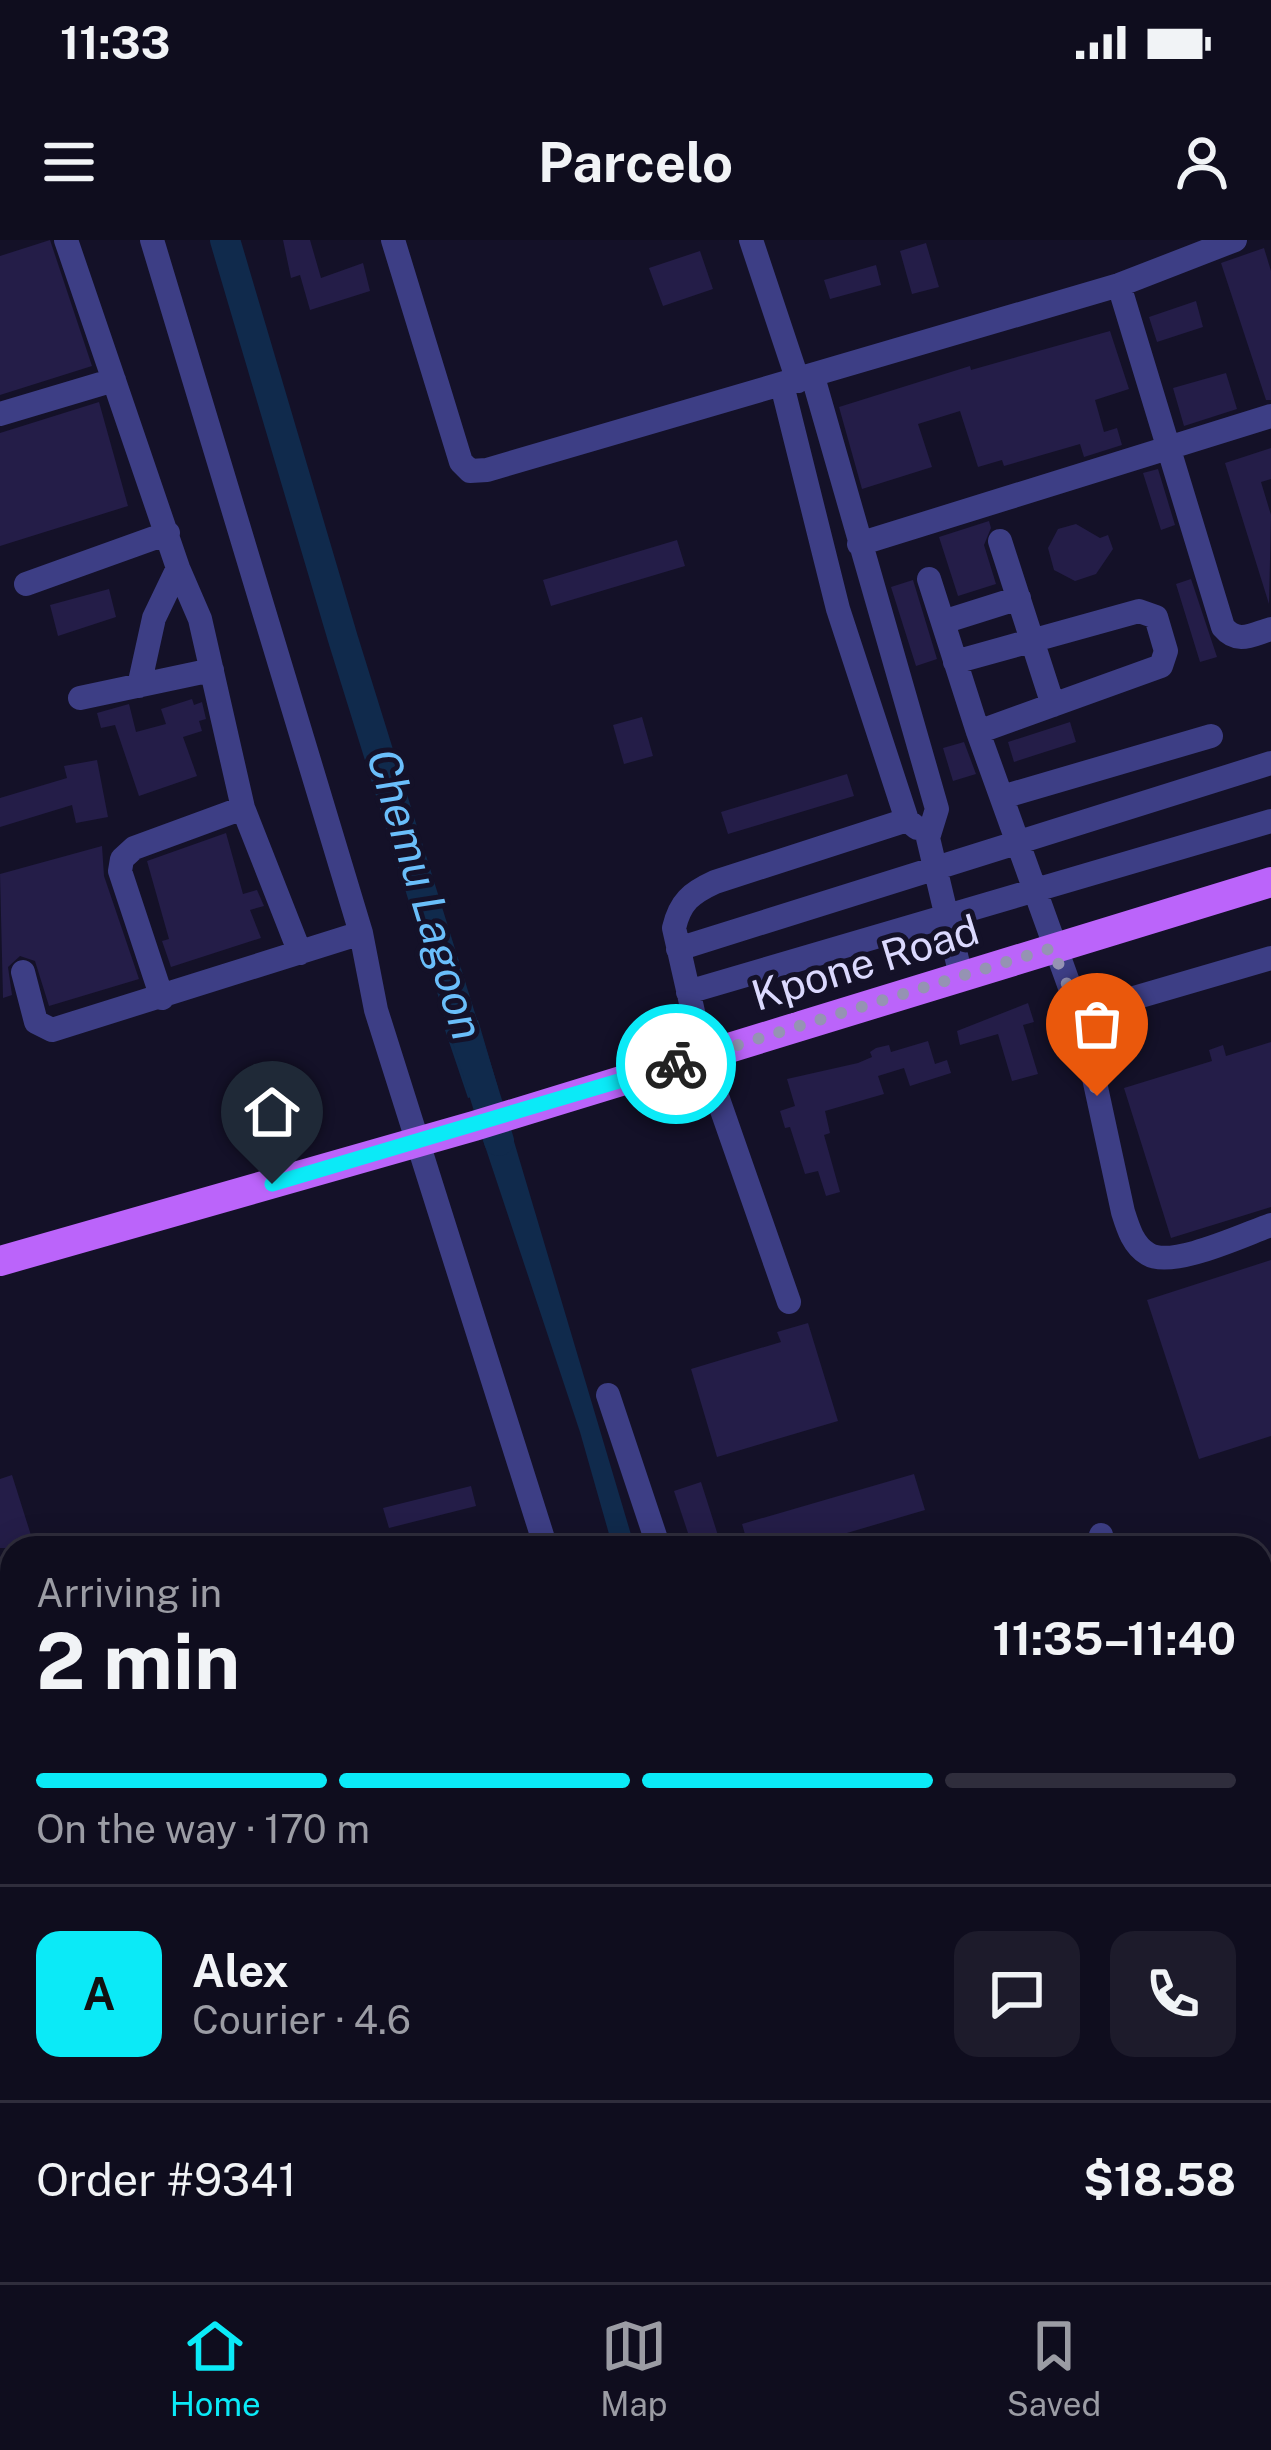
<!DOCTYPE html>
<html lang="en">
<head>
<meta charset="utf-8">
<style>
  :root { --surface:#0f0d1e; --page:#1d1b2b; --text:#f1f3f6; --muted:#9b9ca4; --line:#2f2d3c; --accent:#0beaf7 }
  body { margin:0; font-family:"Public Sans",sans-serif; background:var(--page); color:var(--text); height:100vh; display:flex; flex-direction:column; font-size:45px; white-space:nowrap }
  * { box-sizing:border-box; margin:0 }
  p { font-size:39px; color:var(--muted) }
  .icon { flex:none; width:66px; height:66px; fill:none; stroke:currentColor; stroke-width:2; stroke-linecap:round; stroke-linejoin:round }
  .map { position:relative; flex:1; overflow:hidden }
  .panel { position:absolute; left:0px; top:1296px; width:1272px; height:747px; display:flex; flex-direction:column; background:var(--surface); border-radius:36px 36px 0 0; box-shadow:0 6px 30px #0003,0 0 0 3px var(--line) }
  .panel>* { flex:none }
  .pin { position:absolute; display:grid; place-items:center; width:102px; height:102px; color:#fff; margin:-123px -51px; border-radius:50% 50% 50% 0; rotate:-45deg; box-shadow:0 0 12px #0007 }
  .pin .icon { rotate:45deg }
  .courier { position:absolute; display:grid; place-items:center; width:120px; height:120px; margin:-60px; border:9px solid #0beaf7; border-radius:50%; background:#fff; color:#222; box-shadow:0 3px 15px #0007 }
  .overview em { font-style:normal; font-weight:700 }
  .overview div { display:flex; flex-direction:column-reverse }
  .overview { display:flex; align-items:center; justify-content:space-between; height:204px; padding:0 36px }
  h1 { font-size:78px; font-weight:700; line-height:90px }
  .bar { display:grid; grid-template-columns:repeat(4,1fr); gap:18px 12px; align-content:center; height:144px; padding:0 36px }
  .bar i { height:15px; border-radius:9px; background:var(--line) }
  .bar .active { background:var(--accent) }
  .bar p { grid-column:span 4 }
  .line { display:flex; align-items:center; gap:30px; padding:0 36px; border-top:3px solid var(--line) }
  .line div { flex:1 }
  .round { display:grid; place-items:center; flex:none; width:126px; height:126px; border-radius:24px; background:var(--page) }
  .status { display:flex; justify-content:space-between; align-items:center; height:84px; padding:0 60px; background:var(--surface); direction:ltr }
  .status svg { height:33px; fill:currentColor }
  header { display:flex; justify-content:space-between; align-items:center; height:156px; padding:0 36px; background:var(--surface); font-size:54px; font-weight:700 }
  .menu { display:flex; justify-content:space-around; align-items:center; height:168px; border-top:3px solid var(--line); background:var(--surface); font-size:33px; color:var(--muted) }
  .menu a { display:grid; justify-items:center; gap:6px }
  .menu .active { color:var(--accent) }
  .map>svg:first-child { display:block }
</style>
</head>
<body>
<div class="status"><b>11:33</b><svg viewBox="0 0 49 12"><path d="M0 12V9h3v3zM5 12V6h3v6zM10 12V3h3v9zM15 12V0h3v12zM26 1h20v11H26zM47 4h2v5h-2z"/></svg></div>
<header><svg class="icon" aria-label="menu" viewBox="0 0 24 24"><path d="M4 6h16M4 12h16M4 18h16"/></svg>Parcelo<svg class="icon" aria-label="person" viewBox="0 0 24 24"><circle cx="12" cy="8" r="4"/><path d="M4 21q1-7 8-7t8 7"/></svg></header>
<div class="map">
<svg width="1271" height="2042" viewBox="0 0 1271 2042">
  <rect width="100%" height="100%" fill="#141128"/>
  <path fill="#102a4c" d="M478 780 498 848 468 858 445 790Z
    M510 888 635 1308H613L580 1192 482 897Z"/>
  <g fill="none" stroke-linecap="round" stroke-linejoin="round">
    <path stroke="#102a4c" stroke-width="30" d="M225 0 343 399 499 901"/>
  </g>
  <path fill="#241d48" d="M50 0 92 126 0 155V16Z
    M283 0H310L321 38 363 23 370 51 310 70 300 35 291 38Z
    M926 3 939 47 912 54 900 11Z
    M1264 8 1271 31V160H1266L1221 23Z
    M700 11 713 49 663 66 649 28Z
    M876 25 881 45 830 59 824 40Z
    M1196 61 1203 87 1157 102 1149 77Z
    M1110 91 1129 149 1095 160 1104 192 1117 188 1122 205 1084 217 1080 204 1004 226 1002 220 978 227 960 171 918 184 932 227 862 249 839 167 970 126 971 130Z
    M1226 133 1237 169 1184 186 1173 148Z
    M99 162 128 266 0 306V193Z
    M1271 208V239L1261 242 1271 275 1269 364 1225 223Z
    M1158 229 1175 285 1161 290 1143 233Z
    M989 281 991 288 984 305 996 344 958 356 939 297Z
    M1076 284 1100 298 1108 295 1113 309 1096 334 1075 341 1054 330 1048 308 1058 289Z
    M677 300 685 326 551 366 543 340Z
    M1191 339 1217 417 1200 422 1176 344Z
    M913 340 937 419 916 426 891 347Z
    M109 349 116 377 58 396 50 365Z
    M192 459 194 465 202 462 206 479 199 481 202 491 183 497 197 536 139 556 115 485 101 488 97 473 129 464 136 492 166 484 161 469Z
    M642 477 653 516 624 524 613 485Z
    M1070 482 1076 502 1014 522 1008 502Z
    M964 502 976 534 953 541 943 508Z
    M97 520 108 577 76 583 72 565 0 587V558L67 538 64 526Z
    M847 534 854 556 728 594 721 572Z
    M226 593 243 654 257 650 264 666 250 670 261 698 171 727 162 701 169 699 147 621Z
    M102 606 104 636 139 739 49 766 35 721 20 716 8 727 12 755 3 758 0 634Z
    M1028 763 1034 782 1023 785 1038 834 1012 841 998 794 960 805 957 791Z
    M928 801 935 824 947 820 951 833 910 846 904 828 878 836 884 854 825 871 830 893 824 895 840 952 826 956 818 931 805 934 790 887 785 888 780 871 795 866 787 839 858 823 872 817 870 812 876 808 889 805 891 812Z
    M1271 802V967L1171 998 1124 848 1212 821 1209 810 1223 805 1226 816Z
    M1271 1020V1196L1199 1219 1147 1060Z
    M808 1083 838 1181 717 1217 691 1129 781 1102 777 1092Z
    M914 1234 925 1270 796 1308H749L742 1284Z
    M12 1235 35 1308H0V1239Z
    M701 1242 722 1308H693L674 1251Z
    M471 1246 476 1266 389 1288 383 1268Z"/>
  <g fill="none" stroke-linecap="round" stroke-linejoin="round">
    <path stroke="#3d3e85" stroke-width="24" d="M66 0 178 328 200 379 243 568
      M152 0 361 693 376 770 546 1308
      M393 0 461 222 470 231 487 230 1119 45 1235 0
      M751 0 798 141
      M1119 45 1223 387C1238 405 1253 394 1271 389
      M813 137 937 569 928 598 961 736
      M782 145 838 369 907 580 917 588
      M0 174 114 140
      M1000 301 1053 465
      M859 304 1271 176
      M929 339 978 492 1081 778 1123 972C1128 988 1133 1005 1148 1014 1172 1029 1245 994 1271 985
      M26 344 168 293
      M943 382 1019 358
      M955 422 1139 371 1156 377 1166 411 1161 426 978 492
      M139 446 154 378 178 328
      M80 458 212 430
      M1002 557 1211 496
      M678 709 1271 523
      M23 732 36 782 52 790 361 693
      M688 752 1271 581
      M162 758 120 631 122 619 134 608 243 568 300 713
      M1079 774 1271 718
      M789 1062 703 816 674 688C680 662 691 653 715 642L907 580
      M608 1155 659 1308
      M1101 1295 1104 1308
      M1260 1659 1271 1656
      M0 1800 12 1839
      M71 2031 74 2042
      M761 2031 765 2042
      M888 2031 892 2042"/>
    <path stroke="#bb64fa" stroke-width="30" d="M0 1021 474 886 1271 642"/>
  </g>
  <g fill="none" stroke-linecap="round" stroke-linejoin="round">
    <path stroke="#9593b3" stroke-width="12" stroke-dasharray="0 21.6" d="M676 824 1052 708 1081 778 1097 856"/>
    <path stroke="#0beaf7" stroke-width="15" d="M272 944 676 824"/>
  </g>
  <g text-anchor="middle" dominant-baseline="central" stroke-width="10" stroke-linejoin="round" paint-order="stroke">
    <g font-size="42" fill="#dbd9fe" stroke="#141128">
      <text transform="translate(865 722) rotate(-17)">Kpone Road</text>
    </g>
    <g font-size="45" font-style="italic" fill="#6abefa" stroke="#141128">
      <text transform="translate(426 654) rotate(73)">Chemu Lagoon</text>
    </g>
  </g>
</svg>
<div class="pin" style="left:1097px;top:856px;background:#ea580c"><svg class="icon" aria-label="bag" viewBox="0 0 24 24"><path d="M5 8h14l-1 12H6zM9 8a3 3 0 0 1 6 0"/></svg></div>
<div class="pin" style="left:272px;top:944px;background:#1f2937"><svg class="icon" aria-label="home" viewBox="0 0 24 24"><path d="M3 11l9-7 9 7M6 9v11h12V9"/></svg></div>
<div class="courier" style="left:676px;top:824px"><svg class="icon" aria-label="bike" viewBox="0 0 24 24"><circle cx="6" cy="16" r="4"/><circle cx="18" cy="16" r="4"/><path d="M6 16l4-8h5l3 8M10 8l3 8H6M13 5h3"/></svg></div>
<section class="panel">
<div class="overview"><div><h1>2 min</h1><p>Arriving in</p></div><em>11:35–11:40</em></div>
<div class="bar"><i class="active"></i><i class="active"></i><i class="active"></i><i></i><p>On the way · 170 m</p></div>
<div class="line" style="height:216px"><b class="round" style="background:var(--accent);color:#111">A</b><div><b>Alex</b><p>Courier · 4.6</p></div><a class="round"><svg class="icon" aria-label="chat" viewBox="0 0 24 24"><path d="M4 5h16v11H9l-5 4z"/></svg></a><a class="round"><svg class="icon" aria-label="phone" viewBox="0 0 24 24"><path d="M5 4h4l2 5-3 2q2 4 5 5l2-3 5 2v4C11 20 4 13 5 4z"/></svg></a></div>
<div class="line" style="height:156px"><div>Order #9341</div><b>$18.58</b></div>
</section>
</div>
<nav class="menu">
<a class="active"><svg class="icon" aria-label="home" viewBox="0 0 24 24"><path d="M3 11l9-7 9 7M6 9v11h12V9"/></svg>Home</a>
<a><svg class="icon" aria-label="map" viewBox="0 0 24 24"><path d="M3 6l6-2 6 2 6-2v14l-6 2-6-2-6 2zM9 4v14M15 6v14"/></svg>Map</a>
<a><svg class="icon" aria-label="saved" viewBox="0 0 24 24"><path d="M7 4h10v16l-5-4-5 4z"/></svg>Saved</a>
</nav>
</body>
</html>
